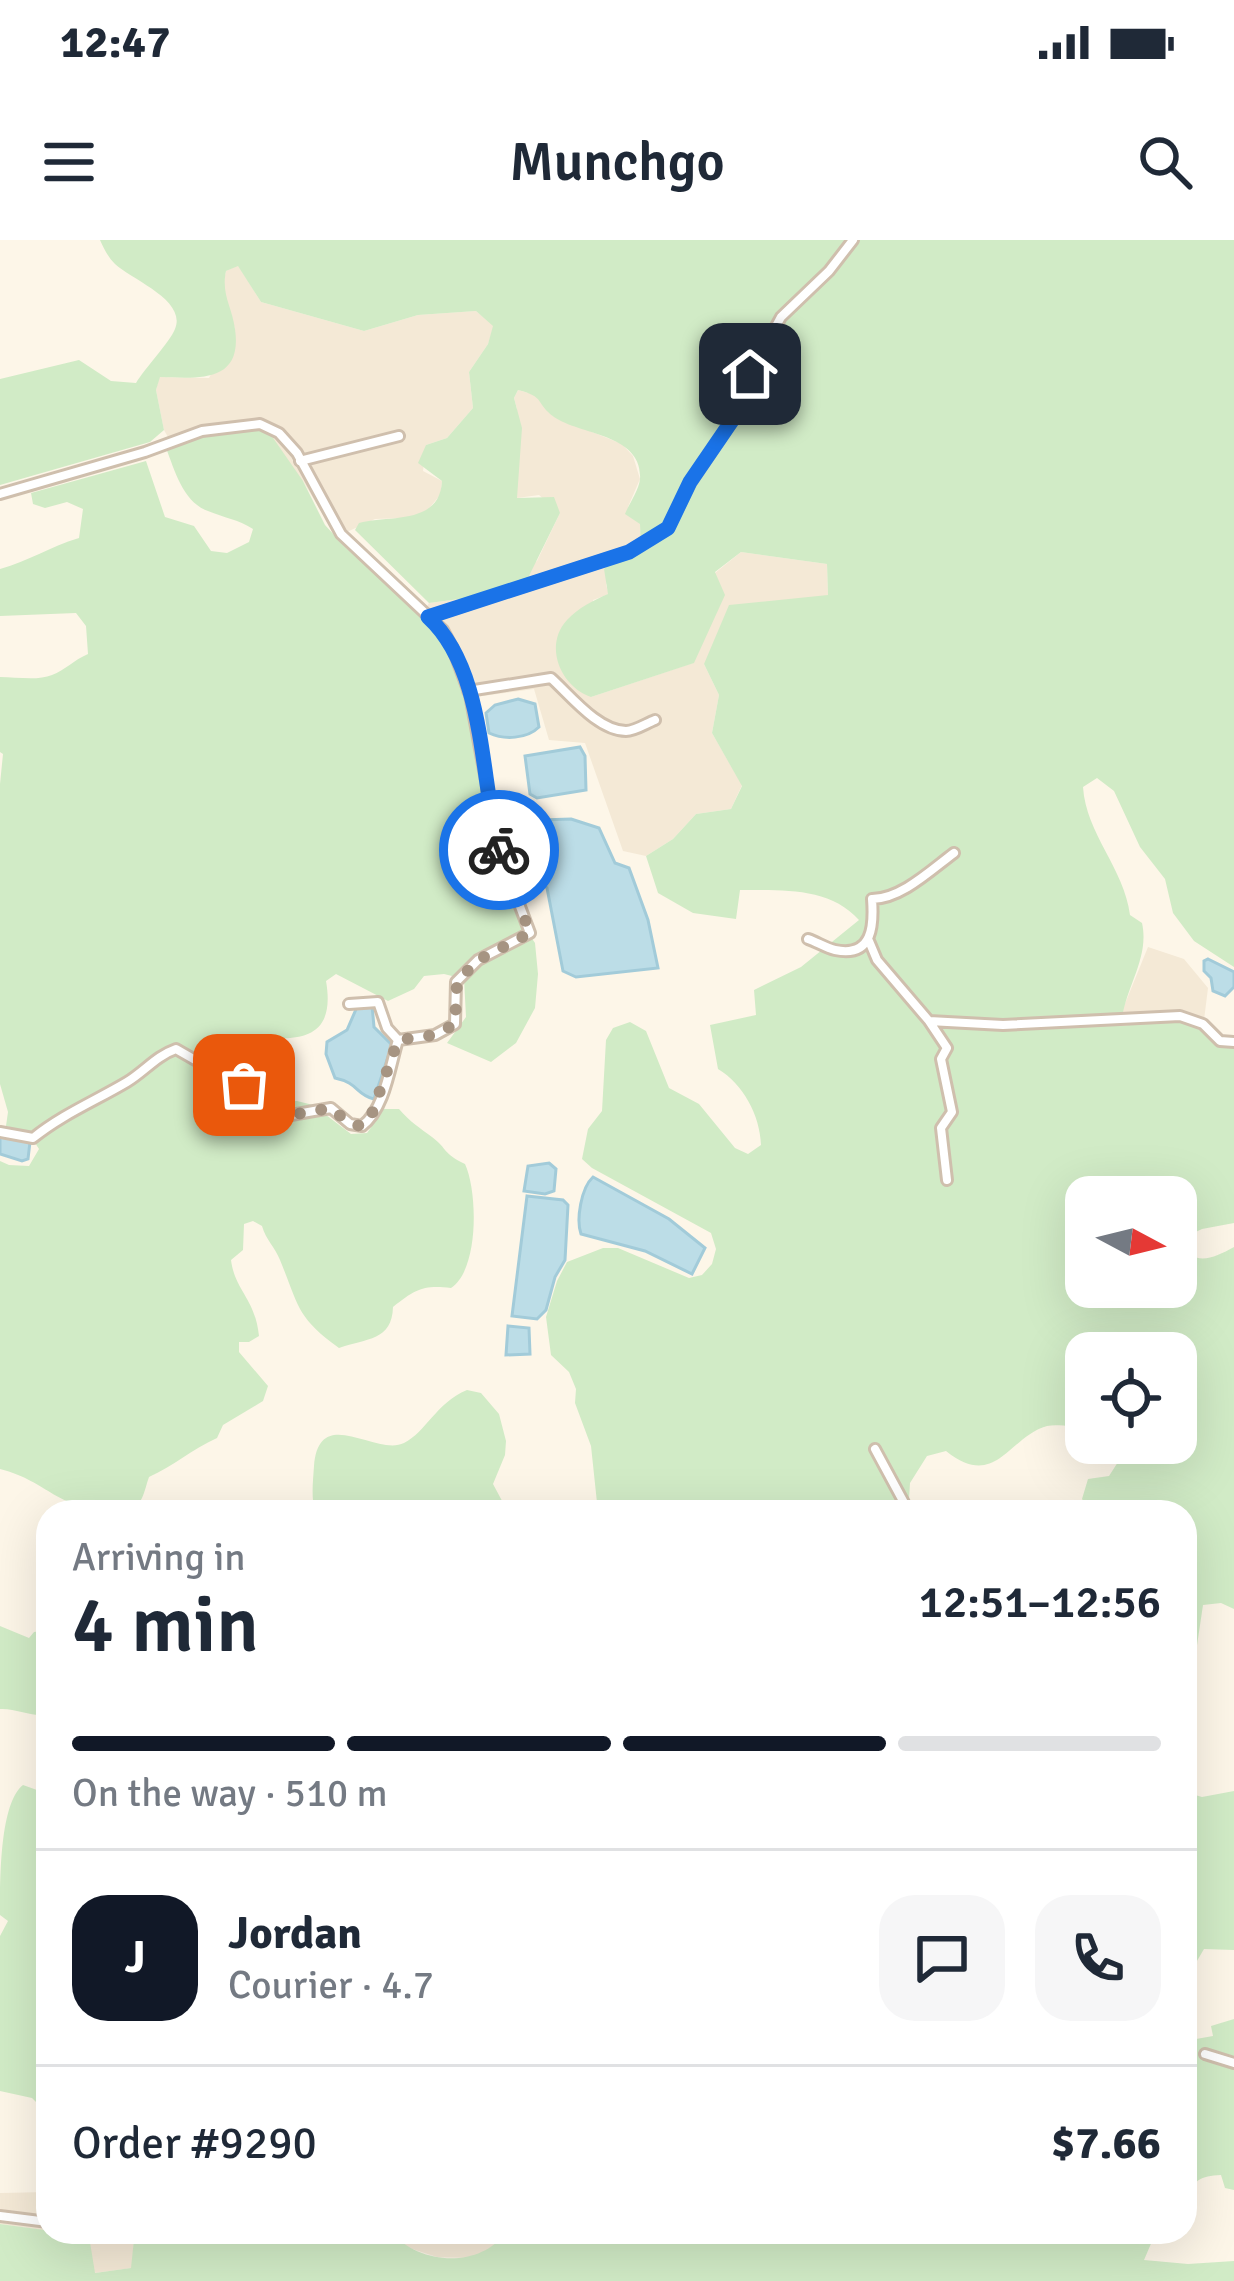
<!DOCTYPE html>
<html lang="en">
<head>
<meta charset="utf-8">
<style>
  :root { --surface:#fff; --page:#f6f6f7; --text:#1f2937; --muted:#747a83; --line:#e0e1e3; --accent:#111827 }
  body { margin:0; font-family:Signika,sans-serif; background:var(--page); color:var(--text); height:100vh; display:flex; flex-direction:column; font-size:45px; white-space:nowrap }
  * { box-sizing:border-box; margin:0 }
  p { font-size:39px; color:var(--muted) }
  .icon { flex:none; width:66px; height:66px; fill:none; stroke:currentColor; stroke-width:2; stroke-linecap:round; stroke-linejoin:round }
  .map { position:relative; flex:1; overflow:hidden }
  .drawer { position:absolute; left:36px; top:1260px; width:1161px; height:744px; display:flex; flex-direction:column; background:var(--surface); border-radius:36px; box-shadow:0 12px 48px #0002 }
  .drawer>* { flex:none }
  .needle { width:78px; rotate:97deg }
  .tools { position:absolute; left:1065px; top:936px; display:grid; gap:24px }
  .tools a { display:grid; place-items:center; width:132px; height:132px; border-radius:24px; background:var(--surface); box-shadow:0 12px 48px #0002; font-size:60px }
  .pin { position:absolute; display:grid; place-items:center; width:102px; height:102px; color:#fff; margin:-51px; border-radius:24px; box-shadow:0 6px 18px #0006 }
  .courier { position:absolute; display:grid; place-items:center; width:120px; height:120px; margin:-60px; border:9px solid #1a73e8; border-radius:50%; background:#fff; color:#222; box-shadow:0 3px 15px #0007 }
  .headline em { font-style:normal; font-weight:600 }
  .headline div { display:flex; flex-direction:column-reverse }
  .headline { display:flex; align-items:center; justify-content:space-between; height:204px; padding:0 36px }
  h1 { font-size:78px; font-weight:600; line-height:90px }
  .bar { display:grid; grid-template-columns:repeat(4,1fr); gap:18px 12px; align-content:center; height:144px; padding:0 36px }
  .bar i { height:15px; border-radius:9px; background:var(--line) }
  .bar .active { background:var(--accent) }
  .bar p { grid-column:span 4 }
  .line { display:flex; align-items:center; gap:30px; padding:0 36px; border-top:3px solid var(--line) }
  .line div { flex:1 }
  .round { display:grid; place-items:center; flex:none; width:126px; height:126px; border-radius:36px; background:var(--page) }
  .status { display:flex; justify-content:space-between; align-items:center; height:84px; padding:0 60px; background:var(--surface); direction:ltr }
  .status svg { height:33px; fill:currentColor }
  header { display:flex; justify-content:space-between; align-items:center; height:156px; padding:0 36px; background:var(--surface); font-size:54px; font-weight:600 }
  .map>svg:first-child { display:block }
</style>
</head>
<body>
<div class="status"><b>12:47</b><svg viewBox="0 0 49 12"><path d="M0 12V9h3v3zM5 12V6h3v6zM10 12V3h3v9zM15 12V0h3v12zM26 1h20v11H26zM47 4h2v5h-2z"/></svg></div>
<header><svg class="icon" aria-label="menu" viewBox="0 0 24 24"><path d="M4 6h16M4 12h16M4 18h16"/></svg>Munchgo<svg class="icon" aria-label="search" viewBox="0 0 24 24"><circle cx="10" cy="10" r="6"/><path d="M15 15l6 6"/></svg></header>
<div class="map">
<svg width="1234" height="2041" viewBox="0 0 1234 2041">
  <rect width="100%" height="100%" fill="#fdf6e8"/>
  <path fill="#f4e9d6" d="M238 25 261 62 364 91 418 75 476 71 494 86 488 104 469 132 473 168 447 198 426 205 423 231 442 241 441 254 426 272 405 278 375 279 336 297 303 241 201 195 173 206 164 190 156 150 159 137 209 138 235 89 222 49 226 31Z
    M518 150 536 155 553 176 622 204 633 216 640 239 628 267 640 283 642 313 613 321 606 345 609 354 593 360 591 457 693 423 715 333 741 312 827 324 828 355 704 424 719 455 712 493 742 545 731 569 696 574 673 599 646 616 623 611 585 503 549 500 534 449 468 458 450 412 421 376 429 363 467 358 537 321 560 273 539 255 517 258V169L514 158Z
    M1148 707 1184 719 1208 748 1203 788 1121 786 1122 771Z
    M48 1952V1991L0 1984V1953Z
    M57 1992H154L155 2000 134 1999 132 2028 94 2033 88 1996Z
    M391 1992H506L497 2004 473 2018 437 2017 403 2006Z"/>
  <path fill="#d1ebc6" fill-rule="evenodd" d="M100 0H1234V727L1194 701 1173 673 1165 639 1140 607 1114 551 1097 538 1083 547C1086 594 1124 628 1130 675L1142 683C1150 719 1124 748 1121 786 1148 782 1175 774 1200 787 1214 795 1217 804 1234 806V983L1202 989 1179 1000C1193 1028 1212 1019 1234 1007V1369L1221 1363 1203 1365 1196 1412 1185 1420V1272H1091L1082 1259 1088 1239 1109 1236 1118 1222 1117 1203H1176V1113H1086V1189C1075 1187 1058 1184 1047 1186 1008 1197 996 1251 946 1211L927 1216 910 1243 909 1259 917 1268 937 1263 979 1272H598L591 1206 575 1163 576 1149 569 1132 551 1115 546 1077 557 1041 567 1022 603 1008H618L689 1038 702 1035 712 1024 716 1009 711 993 592 928 582 919 588 889 602 871 606 800 613 788 630 782 646 791 669 848 699 864 735 908 748 914 761 905C760 875 743 844 718 829L710 785 756 775 754 750 801 727 859 680C830 647 782 650 740 650L736 679 693 673 658 653 646 616 673 599 696 574 731 569 742 546 712 493 719 455 704 424 729 365 828 355 827 324 741 312 715 332 725 355 694 423 591 457C561 447 543 406 567 380 578 368 594 360 608 354L604 329 613 321 641 312 640 284 625 274C629 264 639 250 640 239 643 194 580 195 554 177 535 163 546 157 518 150L514 158 522 188 517 258 554 257 560 273 528 338 467 358 429 363 355 290 359 283C390 275 440 285 442 241L418 223 426 205 447 198 473 168 469 132 488 104 493 86 476 71 418 75 364 91 261 62 238 26 226 31C221 54 232 67 235 89 243 144 197 138 160 137L156 150 164 190 150 202 0 245V139L79 120 111 141 136 143C145 128 170 102 175 89 187 60 132 40 115 24 108 17 104 9 100 0ZM1086 957H1176V1047H1086Z
    M255 189 271 195 303 241 325 285 347 309 381 335 440 397 468 458 492 598 523 685 535 703 538 734 535 768 516 803 491 822 447 803 466 777 464 739 444 734 424 736 414 749 388 761 336 734 326 741C337 804 293 801 248 796L240 829 203 813 204 835 246 863 297 861 313 865 351 894 367 893 384 869H399C410 882 420 888 432 897 448 909 442 913 465 924 478 952 479 1030 451 1048 423 1045 416 1049 393 1067 392 1101 367 1098 339 1108 296 1077 299 1066 280 1020 275 1007 266 1000 262 986L253 981 244 984 243 1010 231 1020C235 1051 255 1058 259 1096L249 1102H239V1112L268 1146 263 1161 223 1185 217 1198C192 1209 174 1226 149 1237 146 1245 144 1257 139 1263 132 1271 122 1271 113 1270 56 1270 50 1242 0 1229V921L9 925 29 926 39 909 28 892 6 886 8 872 0 844V544L3 514 0 512V437C16 437 38 441 52 435 65 430 74 420 88 414L86 386 76 373 0 376V329C29 321 49 307 79 298L83 269 67 262 45 268 33 264 31 253 146 221 165 277 194 286 211 311 227 313 249 302 253 289C238 279 224 278 208 271 183 262 175 231 166 208L201 195Z
    M467 1150 481 1153 499 1174 506 1201 505 1215 493 1244 508 1272H315C311 1258 313 1241 314 1226 319 1163 376 1217 404 1203 426 1192 436 1163 467 1150Z
    M0 1386 29 1398 34 1392 48 1390V1474C32 1478 17 1468 0 1469Z
    M23 1545 48 1554V1864L40 1866 32 1858 0 1851V1696L8 1681 0 1675C0 1637 0 1563 23 1545Z
    M1234 1551V1710L1204 1709 1194 1726 1185 1727V1552L1202 1557Z
    M1234 1779V1950L1225 1948 1221 1935C1200 1936 1194 1940 1185 1959V1801L1213 1796 1211 1786Z
    M0 1984 89 1996 95 2033 131 2028 134 1999 180 2002 195 1992H250L265 2001 281 2003 297 1992H391C419 2025 480 2029 506 1992H1156L1144 2020 1188 2024 1234 2021V2041H0Z"/>
  <path fill="#bcdde7" stroke="#a2cbd9" stroke-width="3" d="M518 459 535 464 539 487C527 499 504 500 489 493L486 473 495 465Z
    M580 507 585 516 586 550 537 558 530 554 525 516Z
    M571 579 599 588 615 623 629 628 648 680 658 728 576 737 563 731 547 648 542 643 528 588 541 580Z
    M1208 719 1234 732V747L1225 756 1213 751 1211 738 1204 731V721Z
    M372 765 374 787 392 805 374 859C356 855 359 843 335 838L326 814 327 802 347 790 357 767Z
    M0 895 30 902 28 919 22 921 0 914Z
    M549 923 556 929 554 951 545 954 524 951 528 926Z
    M593 937 669 979 705 1008 692 1034 645 1011 581 994C576 980 581 948 593 937Z
    M527 956 563 960 568 965 565 1020 555 1037 546 1070 537 1079 512 1076Z
    M508 1086 529 1088 530 1114 506 1115Z"/>
  <g fill="none" stroke-linecap="round" stroke-linejoin="round">
    <defs>
      <path id="street" d="M300 221 399 196
        M0 254 145 212 202 191 260 184 279 193 297 213 341 294 443 390 453 409 470 455 499 611 530 693 478 720 456 742 455 784 435 795 398 800
        M428 377 629 312 668 288 690 243 744 163 750 134 781 77 829 31 853 0
        M468 451 551 438C570 455 598 491 626 491 635 491 647 483 655 480
        M808 699C817 702 826 708 835 710 873 718 874 685 872 659 901 659 931 630 954 613
        M869 701 877 720 929 781 1003 785 1180 776 1203 784 1220 801 1234 802
        M929 781 947 808 941 819 952 872 941 888 947 940
        M0 892 33 898C63 874 95 861 127 842 145 831 156 816 176 809L291 875 331 868 350 884 362 886C385 869 390 826 398 800L387 788 378 762 349 764
        M875 1209 909 1272
        M1205 1814 1234 1823
        M0 1976 48 1982"/>
    </defs>
    <use href="#street" stroke="#cfbfad" stroke-width="14"/>
    <use href="#street" stroke="#fff" stroke-width="8"/>
  </g>
  <g fill="none" stroke-linecap="round" stroke-linejoin="round">
    <path stroke="#a69482" stroke-width="12" stroke-dasharray="0 21.6" d="M244 845 291 875 331 868 350 884 362 886 370 879 398 800 435 795 455 784 457 742 478 720 530 693 499 610"/>
    <path stroke="#1a73e8" stroke-width="15" d="M499 610C480 539 486 430 428 377L629 312 668 288 690 242 744 163 750 134"/>
  </g>
</svg>
<div class="tools">
<a><svg class="needle" viewBox="-14 -14 28 28"><path d="M0-13l5 13h-10z" fill="#e53935"/><path d="M0 13l5-13h-10z" fill="#747a83"/></svg></a>
<a><svg class="icon" aria-label="locate" viewBox="0 0 24 24"><circle cx="12" cy="12" r="6"/><path d="M12 2v4M12 18v4M2 12h4M18 12h4"/></svg></a>
</div>
<div class="pin" style="left:244px;top:845px;background:#ea580c"><svg class="icon" aria-label="bag" viewBox="0 0 24 24"><path d="M5 8h14l-1 12H6zM9 8a3 3 0 0 1 6 0"/></svg></div>
<div class="pin" style="left:750px;top:134px;background:#1f2937"><svg class="icon" aria-label="home" viewBox="0 0 24 24"><path d="M3 11l9-7 9 7M6 9v11h12V9"/></svg></div>
<div class="courier" style="left:499px;top:610px"><svg class="icon" aria-label="bike" viewBox="0 0 24 24"><circle cx="6" cy="16" r="4"/><circle cx="18" cy="16" r="4"/><path d="M6 16l4-8h5l3 8M10 8l3 8H6M13 5h3"/></svg></div>
<section class="drawer">
<div class="headline"><div><h1>4 min</h1><p>Arriving in</p></div><em>12:51–12:56</em></div>
<div class="bar"><i class="active"></i><i class="active"></i><i class="active"></i><i></i><p>On the way · 510 m</p></div>
<div class="line" style="height:216px"><b class="round" style="background:var(--accent);color:#fff">J</b><div><b>Jordan</b><p>Courier · 4.7</p></div><a class="round"><svg class="icon" aria-label="chat" viewBox="0 0 24 24"><path d="M4 5h16v11H9l-5 4z"/></svg></a><a class="round"><svg class="icon" aria-label="phone" viewBox="0 0 24 24"><path d="M5 4h4l2 5-3 2q2 4 5 5l2-3 5 2v4C11 20 4 13 5 4z"/></svg></a></div>
<div class="line" style="height:156px"><div>Order #9290</div><b>$7.66</b></div>
</section>
</div>
</body>
</html>
